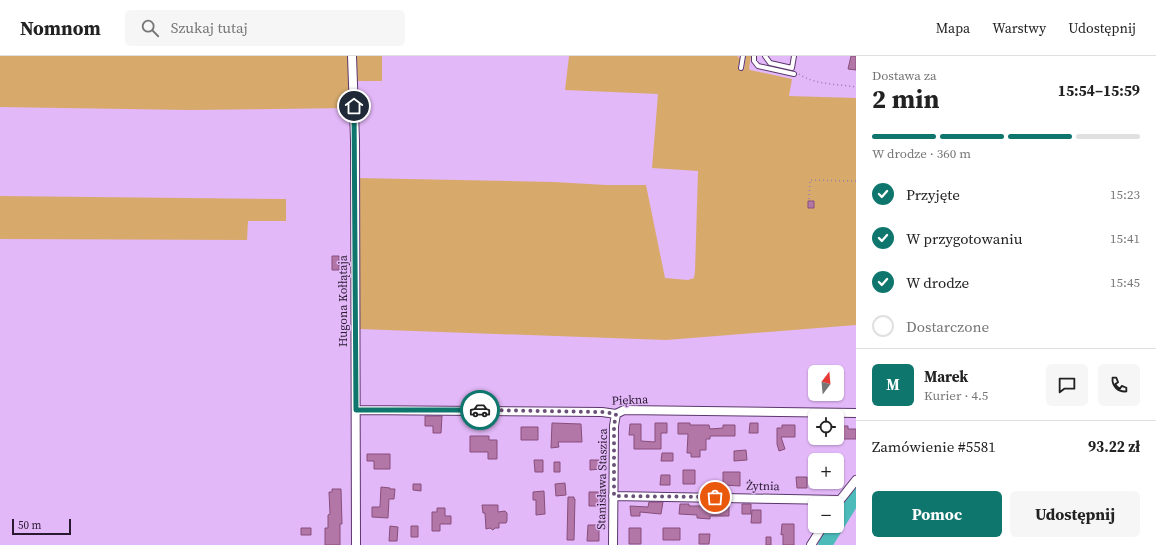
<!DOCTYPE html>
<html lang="pl">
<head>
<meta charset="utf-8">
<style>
  :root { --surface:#fff; --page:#f6f6f6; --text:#222; --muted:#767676; --line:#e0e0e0; --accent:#0f766e }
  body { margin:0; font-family:"Source Serif 4",serif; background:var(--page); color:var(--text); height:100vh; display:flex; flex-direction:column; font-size:15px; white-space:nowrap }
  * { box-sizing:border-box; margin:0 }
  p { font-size:13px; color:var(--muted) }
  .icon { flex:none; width:22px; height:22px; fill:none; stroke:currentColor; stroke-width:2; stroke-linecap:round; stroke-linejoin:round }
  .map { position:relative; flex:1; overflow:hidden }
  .side { display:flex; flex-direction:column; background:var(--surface); width:300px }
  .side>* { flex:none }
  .needle { width:26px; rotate:16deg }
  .controls { position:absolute; left:808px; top:309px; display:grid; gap:8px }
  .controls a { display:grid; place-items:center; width:36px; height:36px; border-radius:6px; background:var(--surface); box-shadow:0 1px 3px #0004; font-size:20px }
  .scale { position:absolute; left:12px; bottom:10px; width:59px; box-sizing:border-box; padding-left:4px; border:2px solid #291931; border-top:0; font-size:11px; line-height:14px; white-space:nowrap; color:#291931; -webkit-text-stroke:3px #e3b8f8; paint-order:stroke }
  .pin { position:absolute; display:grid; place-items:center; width:34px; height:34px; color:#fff; margin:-17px; border:2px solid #fff; border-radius:50%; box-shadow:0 1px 4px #0007 }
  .courier { position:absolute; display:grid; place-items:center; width:40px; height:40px; margin:-20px; border:3px solid #0f766e; border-radius:50%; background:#fff; color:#222; box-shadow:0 1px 5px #0007 }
  .overview em { font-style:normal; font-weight:700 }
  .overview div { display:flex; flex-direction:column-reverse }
  .overview { display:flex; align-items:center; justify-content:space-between; height:68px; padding:0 16px }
  h1 { font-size:26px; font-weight:700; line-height:30px }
  .bar { display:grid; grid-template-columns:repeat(4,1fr); gap:6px 4px; align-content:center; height:48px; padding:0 16px }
  .bar i { height:5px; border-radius:3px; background:var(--line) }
  .bar .on { background:var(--accent) }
  .bar p { grid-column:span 4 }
  .line { display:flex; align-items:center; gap:10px; padding:0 16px; border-top:1px solid var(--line) }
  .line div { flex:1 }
  .round { display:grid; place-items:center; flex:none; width:42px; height:42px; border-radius:6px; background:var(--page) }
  ol { padding:0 16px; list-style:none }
  li { display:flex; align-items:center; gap:12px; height:44px }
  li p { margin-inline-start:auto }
  li .icon { padding:4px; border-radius:50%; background:var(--accent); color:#fff; stroke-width:4 }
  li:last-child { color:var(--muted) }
  li i { width:22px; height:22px; border:2px solid var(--line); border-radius:50% }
  .cta { display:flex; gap:8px; margin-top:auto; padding:8px 16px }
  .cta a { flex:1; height:46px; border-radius:6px; background:var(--accent); color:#fff; font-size:16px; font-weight:700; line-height:46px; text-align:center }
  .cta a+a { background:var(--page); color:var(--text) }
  header { display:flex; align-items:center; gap:24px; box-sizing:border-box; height:56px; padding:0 20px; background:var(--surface); border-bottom:1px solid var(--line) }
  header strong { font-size:19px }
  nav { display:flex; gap:22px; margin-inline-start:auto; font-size:14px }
  .search { width:280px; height:36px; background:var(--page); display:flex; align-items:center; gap:10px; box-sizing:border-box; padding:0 14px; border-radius:6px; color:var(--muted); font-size:15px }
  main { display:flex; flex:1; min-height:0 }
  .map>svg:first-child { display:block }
</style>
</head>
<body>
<header>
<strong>Nomnom</strong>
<div class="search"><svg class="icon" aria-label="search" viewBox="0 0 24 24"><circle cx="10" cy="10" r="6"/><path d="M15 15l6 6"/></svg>Szukaj tutaj</div>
<nav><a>Mapa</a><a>Warstwy</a><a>Udostępnij</a></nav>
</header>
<main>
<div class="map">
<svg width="856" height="489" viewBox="0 0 856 489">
  <rect width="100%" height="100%" fill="#e3b8f8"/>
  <path fill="#d7aa6c" d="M0 0H350L352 52 189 54 0 51Z
    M355 0H382V25H355Z
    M569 0H737L740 2 738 12 744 14 746 0H751L749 12 750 14 792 23 789 40 856 42V269L666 284 359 273 357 122 554 126 606 129H646L665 222 688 224 694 222 695 215 698 115 652 112 658 38 565 34Z
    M0 140 286 143V165H248L247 184 0 183Z"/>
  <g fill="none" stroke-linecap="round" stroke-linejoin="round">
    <path stroke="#4cbbba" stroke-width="14" d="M825 489 856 439"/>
  </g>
  <path fill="#b377a7" stroke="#874e7c" d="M851 0H856V14L848 13Z
    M808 145H814V152H808Z
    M332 200H339V214H332Z
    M425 360H442L441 377H433V370H425Z
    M552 367 581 368 582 386H558L559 391 551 392Z
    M655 367H667V377H661V393H634V379H629L630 368H641V385L655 386Z
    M678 367H690V369H709L710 373 723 372V369H735V380H710V383H706V394H700V401H691V397H687L688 378H678Z
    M750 367H758V377H749Z
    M782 369H795V381H781L785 393 779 395 777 388V372H782Z
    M837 370H848V373H856V383H837Z
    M521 371H538V384H521Z
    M470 380H489V384H497V403H488V396H470Z
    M746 394 747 404 734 405V395Z
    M662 397H673V405H661Z
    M367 398H390V413H374V405H367Z
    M534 404H543V416H535Z
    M590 404H601V413L590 414Z
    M554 406H560V416H554Z
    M683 414H695V428H683Z
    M723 416H740V430L723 429Z
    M661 419H670V429H660Z
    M796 421H807V432H797Z
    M565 427 566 439 556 440 555 428Z
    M413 428H421V435L413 434Z
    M381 431 390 432V433H395L394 443H389L388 462 372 461V451H380Z
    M332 433H341L342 468H340V489H325V472H328V459L330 458 329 436H332Z
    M544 435 545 458 536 459V444H533V436Z
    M589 436H602V450H589Z
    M568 441H574V443H575L574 484H567Z
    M649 446H663L661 458 640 456V460H631L630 450 648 451Z
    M680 448H689V450H729V460H710V463L697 462V459L679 458Z
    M742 448H751V458H742Z
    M482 449H498V456L505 455 507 457V465L506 467H499V472H495L493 474 490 472 486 473 485 457H483Z
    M437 452H445V460H451V468H440V475H432V456H437Z
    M752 454H761V467H751Z
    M782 468H794V489H783V478L781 479Z
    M588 469H599V485H587Z
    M390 470 398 471 397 485H389Z
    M411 470H418V481H411Z
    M301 472H311V479H301Z
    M629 472H641V488H629Z
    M663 472H680V484H663Z
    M699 478H710L709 488H699Z
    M766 481H771V489H766Z"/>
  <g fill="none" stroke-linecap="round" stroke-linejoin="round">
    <defs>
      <path id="service" d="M754 0V5L758 10 794 18
        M765 0 770 7 792 12 794 0
        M741 12 743 0"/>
      <path id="minor" d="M352 0 355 84 356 489
        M356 354 602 356 616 358 624 354 856 357
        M613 440 840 444
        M837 448 856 424
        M613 489 614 370 616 358
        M811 489 823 470"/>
    </defs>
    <use href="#service" stroke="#5c376e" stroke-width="6"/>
    <use href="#minor" stroke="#5c376e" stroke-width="10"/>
    <path stroke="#9b7bab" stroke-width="1.5" stroke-dasharray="1 3" stroke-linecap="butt" d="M799 18C815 29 838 28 856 31
      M809 143 810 124 856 125"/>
    <use href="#service" stroke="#fff" stroke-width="4"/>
    <use href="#minor" stroke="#fff" stroke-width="8"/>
  </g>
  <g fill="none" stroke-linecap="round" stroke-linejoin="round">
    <path stroke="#6a5177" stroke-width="4" stroke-dasharray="0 7.2" d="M480 354 602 356 616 358 614 370V440L715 441"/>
    <path stroke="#0f766e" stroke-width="5" d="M354 50 356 354H480"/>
  </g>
  <g text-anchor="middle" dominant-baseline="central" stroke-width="3" stroke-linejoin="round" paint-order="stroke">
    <g font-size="12" fill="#291931" stroke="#e3b8f8">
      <text transform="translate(343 245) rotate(-90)">Hugona Kołłątaja</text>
      <text transform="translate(630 344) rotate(-2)">Piękna</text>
      <text transform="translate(602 423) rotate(-89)">Stanisława Staszica</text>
      <text transform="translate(763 430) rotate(1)">Żytnia</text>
    </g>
  </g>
</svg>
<div class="controls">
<a><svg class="needle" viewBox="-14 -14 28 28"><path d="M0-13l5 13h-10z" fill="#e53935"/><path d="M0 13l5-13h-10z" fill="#767676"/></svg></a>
<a><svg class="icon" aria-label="locate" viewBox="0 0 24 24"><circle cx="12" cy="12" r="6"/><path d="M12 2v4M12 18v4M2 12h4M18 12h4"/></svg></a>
<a>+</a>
<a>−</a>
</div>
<div class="scale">50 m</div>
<div class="pin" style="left:715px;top:441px;background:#ea580c"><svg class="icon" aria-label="bag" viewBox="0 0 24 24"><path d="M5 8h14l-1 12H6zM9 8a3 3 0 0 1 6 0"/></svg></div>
<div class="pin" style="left:354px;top:50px;background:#1f2937"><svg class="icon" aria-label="home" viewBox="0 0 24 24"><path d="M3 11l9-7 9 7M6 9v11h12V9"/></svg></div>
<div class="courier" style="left:480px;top:354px"><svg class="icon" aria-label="car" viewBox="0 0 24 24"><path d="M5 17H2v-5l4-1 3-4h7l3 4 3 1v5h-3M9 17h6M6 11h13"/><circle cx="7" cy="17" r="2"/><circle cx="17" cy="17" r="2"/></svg></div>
</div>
<section class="side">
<div class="overview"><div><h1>2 min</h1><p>Dostawa za</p></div><em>15:54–15:59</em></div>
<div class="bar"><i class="on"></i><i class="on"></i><i class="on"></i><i></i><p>W drodze · 360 m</p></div>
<ol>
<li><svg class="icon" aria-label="check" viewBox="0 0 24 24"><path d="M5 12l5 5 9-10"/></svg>Przyjęte<p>15:23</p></li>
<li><svg class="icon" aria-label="check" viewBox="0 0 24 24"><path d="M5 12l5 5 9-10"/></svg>W przygotowaniu<p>15:41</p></li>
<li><svg class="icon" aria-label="check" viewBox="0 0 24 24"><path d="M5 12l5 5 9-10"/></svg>W drodze<p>15:45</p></li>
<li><i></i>Dostarczone</li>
</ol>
<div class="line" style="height:72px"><b class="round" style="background:var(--accent);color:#fff">M</b><div><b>Marek</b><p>Kurier · 4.5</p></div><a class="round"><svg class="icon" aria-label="chat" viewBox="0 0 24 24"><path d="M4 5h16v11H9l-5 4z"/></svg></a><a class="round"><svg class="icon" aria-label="phone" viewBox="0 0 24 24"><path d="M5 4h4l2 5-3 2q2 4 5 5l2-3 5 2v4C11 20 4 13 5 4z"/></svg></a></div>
<div class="line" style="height:52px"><div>Zamówienie #5581</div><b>93.22 zł</b></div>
<div class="cta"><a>Pomoc</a><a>Udostępnij</a></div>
</section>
</main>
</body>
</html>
